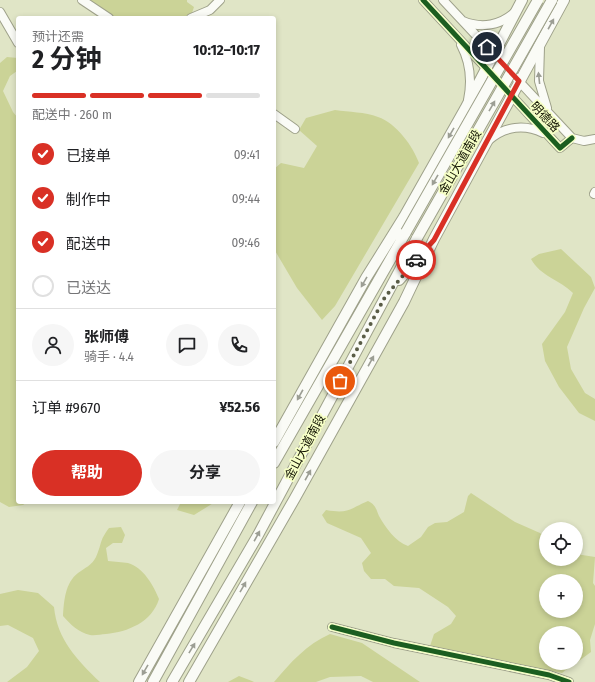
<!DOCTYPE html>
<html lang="zh">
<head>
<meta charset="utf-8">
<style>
  :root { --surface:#fff; --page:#f6f6f6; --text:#202124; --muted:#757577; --line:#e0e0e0; --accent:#d93025 }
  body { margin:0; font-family:"Fira Sans Condensed","Noto Sans SC",sans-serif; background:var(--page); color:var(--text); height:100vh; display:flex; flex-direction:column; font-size:15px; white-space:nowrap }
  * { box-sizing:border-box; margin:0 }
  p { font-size:13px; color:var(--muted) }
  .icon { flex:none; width:22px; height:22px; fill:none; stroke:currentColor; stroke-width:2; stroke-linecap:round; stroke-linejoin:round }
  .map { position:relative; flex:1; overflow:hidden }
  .drawer { position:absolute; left:16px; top:16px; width:260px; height:488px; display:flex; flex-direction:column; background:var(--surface); border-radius:4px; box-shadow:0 2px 6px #0003 }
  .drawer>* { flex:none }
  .controls { position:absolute; left:539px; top:522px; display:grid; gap:8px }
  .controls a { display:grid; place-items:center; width:44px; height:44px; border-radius:50%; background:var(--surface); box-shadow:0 2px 6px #0003; font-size:20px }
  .pin { position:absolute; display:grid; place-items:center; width:34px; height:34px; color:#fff; margin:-17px; border:2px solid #fff; border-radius:50%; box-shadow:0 1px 4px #0007 }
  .courier { position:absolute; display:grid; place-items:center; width:40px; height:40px; margin:-20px; border:3px solid #d93025; border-radius:50%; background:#fff; color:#222; box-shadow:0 1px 5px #0007 }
  .summary em { font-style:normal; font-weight:700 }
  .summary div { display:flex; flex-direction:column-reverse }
  .summary { display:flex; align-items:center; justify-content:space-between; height:68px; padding:0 16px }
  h1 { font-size:26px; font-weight:700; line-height:30px }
  .bar { display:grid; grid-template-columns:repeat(4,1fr); gap:6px 4px; align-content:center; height:48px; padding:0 16px }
  .bar i { height:5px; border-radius:3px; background:var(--line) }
  .bar .selected { background:var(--accent) }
  .bar p { grid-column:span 4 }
  .line { display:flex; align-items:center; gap:10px; padding:0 16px; border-top:1px solid var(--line) }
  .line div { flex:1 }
  .round { display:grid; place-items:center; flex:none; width:42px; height:42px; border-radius:21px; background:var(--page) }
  ol { padding:0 16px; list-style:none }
  li { display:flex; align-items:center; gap:12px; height:44px }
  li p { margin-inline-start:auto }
  li .icon { padding:4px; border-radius:50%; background:var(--accent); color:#fff; stroke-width:4 }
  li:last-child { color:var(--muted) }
  li i { width:22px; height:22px; border:2px solid var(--line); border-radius:50% }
  .cta { display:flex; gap:8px; margin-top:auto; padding:8px 16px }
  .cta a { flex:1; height:46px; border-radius:24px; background:var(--accent); color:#fff; font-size:16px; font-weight:700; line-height:46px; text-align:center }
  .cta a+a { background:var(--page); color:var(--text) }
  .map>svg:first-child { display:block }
</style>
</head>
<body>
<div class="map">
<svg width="595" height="682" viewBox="0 0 595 682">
  <rect width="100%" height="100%" fill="#e0e5c6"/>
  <path fill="#cbd397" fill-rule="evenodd" d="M86 0H187V2L194 7 192 13 182 18H110Z
    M7 57 18 58V73L17 71 10 76 3 91 13 112 18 118V502H27L23 505 9 507 0 502V63Z
    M335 110C349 112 365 112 378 117 396 123 413 146 419 163L335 306 322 320 297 288 274 249V169L281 163 304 168 317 146 299 130 306 118Z
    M561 249 591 277 595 288 584 308 567 347 571 369 585 393 595 399V421L579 413 559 387 545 361 542 344 565 312 573 293C560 280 540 276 531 259L539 254Z
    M471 493 515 522 540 533 546 538V559H576V554L595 557 593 583 595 586V624L590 640 591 652 576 663V633H546V663H575L562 673 433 648 430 646 434 634 451 624 456 616 448 607 419 588 394 586 385 579H371L364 571 362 563 371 553 361 538 327 523 322 515 326 510C349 514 349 509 368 501 376 505 376 509 379 516 385 527 396 542 408 546L421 537 428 527 435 523 447 522 464 512 468 496ZM546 581H576V611H546Z
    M181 502H215L194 515 177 510Z
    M121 527 125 535 122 543H113L106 548 108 561C115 562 122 562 128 563 143 567 154 586 159 599 152 622 128 632 106 634 101 634 95 636 90 635 78 632 71 625 63 616 64 601 65 583 78 573 85 568 92 565 96 557 102 544 99 541 109 528Z
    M18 590 38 593 54 607C57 639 77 660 100 682H7L27 667 39 651 33 638 8 625 0 626V594Z
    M330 634 362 643 420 682H373L361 676 330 677 316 682H274C290 663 307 644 330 634Z
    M239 676 252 681 254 682H228Z"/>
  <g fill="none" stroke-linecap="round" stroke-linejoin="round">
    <defs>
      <path id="minor" d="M82 0 109 18
        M423 0 560 148 572 138
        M443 0 572 138
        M0 12 18 43
        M191 18 210 10 220 0
        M463 21C482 29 501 25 515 12
        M461 45C470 62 472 81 468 100
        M540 47 539 81 547 108
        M274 114 295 129
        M572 138 584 141 595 139
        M489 140C505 126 525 124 543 133
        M594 194 595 192
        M332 627 394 643 549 675 569 682"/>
      <path id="major" d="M399 280 425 250
        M274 442 366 278 404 217 465 109 522 0
        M274 463 406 232
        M139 682 240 502
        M153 682 252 502
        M172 682 258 535 417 238
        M189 682 295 498 404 302 434 239 564 0"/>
    </defs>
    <use href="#minor" stroke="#9ea18a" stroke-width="10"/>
    <use href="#major" stroke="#9ea18a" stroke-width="12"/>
    <use href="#minor" stroke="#fafbf6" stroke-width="8"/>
    <use href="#major" stroke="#fafbf6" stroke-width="10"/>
    <defs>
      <path id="major-bridge" d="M406 232 538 0
        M417 238 552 0"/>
    </defs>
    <use href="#major-bridge" stroke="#9ea18a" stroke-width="12" stroke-linecap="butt"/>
    <use href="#major-bridge" stroke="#fafbf6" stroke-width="10"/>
    <defs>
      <path id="cycleway" d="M423 0 560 148 572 138
        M332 627 394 643 549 675 569 682"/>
    </defs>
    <use href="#cycleway" stroke="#f6ffc6" stroke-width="8"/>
    <use href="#cycleway" stroke="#1b5e20" stroke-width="5"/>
  </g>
  <defs><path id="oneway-solid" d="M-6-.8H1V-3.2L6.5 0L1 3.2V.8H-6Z"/></defs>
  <g fill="#9c9e94">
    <use href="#oneway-solid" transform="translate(551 24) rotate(-61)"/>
    <use href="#oneway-solid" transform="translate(539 78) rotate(-96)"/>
    <use href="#oneway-solid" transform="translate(492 106) rotate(-60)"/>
    <use href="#oneway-solid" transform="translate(451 133) rotate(120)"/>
    <use href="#oneway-solid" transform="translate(435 180) rotate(120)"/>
    <use href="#oneway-solid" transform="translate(364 282) rotate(120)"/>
    <use href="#oneway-solid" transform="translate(371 361) rotate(-61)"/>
    <use href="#oneway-solid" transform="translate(300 395) rotate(119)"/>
    <use href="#oneway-solid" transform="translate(308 475) rotate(-61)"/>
    <use href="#oneway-solid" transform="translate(257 536) rotate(-61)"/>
    <use href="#oneway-solid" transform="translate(243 587) rotate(-60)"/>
    <use href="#oneway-solid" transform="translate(192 648) rotate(-59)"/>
    <use href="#oneway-solid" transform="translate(145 670) rotate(120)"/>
  </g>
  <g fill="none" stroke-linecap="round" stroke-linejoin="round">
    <path stroke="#595c46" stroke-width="4" stroke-dasharray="0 7.2" d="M340 381 385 297 416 260"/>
    <path stroke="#d93025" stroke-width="5" d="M416 260 434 240 519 81 487 47"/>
  </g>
  <g text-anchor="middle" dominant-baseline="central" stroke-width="3.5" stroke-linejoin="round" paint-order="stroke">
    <g font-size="12" fill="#101201" stroke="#f6ffc6">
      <text transform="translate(545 117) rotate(47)">明德路</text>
      <text transform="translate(460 162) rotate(-60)">金山大道南段</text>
      <text transform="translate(305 447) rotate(-62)">金山大道南段</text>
    </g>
  </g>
</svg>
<div class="controls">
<a><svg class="icon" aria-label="locate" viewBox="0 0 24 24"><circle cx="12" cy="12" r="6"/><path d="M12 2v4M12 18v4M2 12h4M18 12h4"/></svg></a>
<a>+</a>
<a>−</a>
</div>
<div class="pin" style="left:340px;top:381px;background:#ea580c"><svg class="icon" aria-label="bag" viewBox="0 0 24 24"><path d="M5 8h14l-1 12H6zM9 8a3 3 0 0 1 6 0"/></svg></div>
<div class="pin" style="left:487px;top:47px;background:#1f2937"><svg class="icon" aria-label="home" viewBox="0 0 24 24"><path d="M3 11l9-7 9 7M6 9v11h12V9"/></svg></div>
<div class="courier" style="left:416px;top:260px"><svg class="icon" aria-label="car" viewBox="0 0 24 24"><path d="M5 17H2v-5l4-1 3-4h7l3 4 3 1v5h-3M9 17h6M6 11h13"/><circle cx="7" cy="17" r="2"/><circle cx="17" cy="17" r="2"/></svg></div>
<section class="drawer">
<div class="summary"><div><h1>2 分钟</h1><p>预计还需</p></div><em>10:12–10:17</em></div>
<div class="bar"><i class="selected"></i><i class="selected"></i><i class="selected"></i><i></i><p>配送中 · 260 m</p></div>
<ol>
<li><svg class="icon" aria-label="check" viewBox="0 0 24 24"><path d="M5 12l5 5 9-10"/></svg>已接单<p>09:41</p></li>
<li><svg class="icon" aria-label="check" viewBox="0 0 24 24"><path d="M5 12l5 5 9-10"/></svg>制作中<p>09:44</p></li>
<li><svg class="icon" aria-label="check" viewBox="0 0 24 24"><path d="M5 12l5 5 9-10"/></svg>配送中<p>09:46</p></li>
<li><i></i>已送达</li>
</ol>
<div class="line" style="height:72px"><a class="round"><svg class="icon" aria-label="person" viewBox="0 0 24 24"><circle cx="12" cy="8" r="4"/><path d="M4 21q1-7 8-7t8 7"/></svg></a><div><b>张师傅</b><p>骑手 · 4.4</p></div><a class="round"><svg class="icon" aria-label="chat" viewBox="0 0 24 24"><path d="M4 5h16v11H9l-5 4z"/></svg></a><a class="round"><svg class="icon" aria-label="phone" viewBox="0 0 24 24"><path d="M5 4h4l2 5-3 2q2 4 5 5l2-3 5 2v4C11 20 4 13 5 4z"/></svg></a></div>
<div class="line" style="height:52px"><div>订单 #9670</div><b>¥52.56</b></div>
<div class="cta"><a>帮助</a><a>分享</a></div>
</section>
</div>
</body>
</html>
